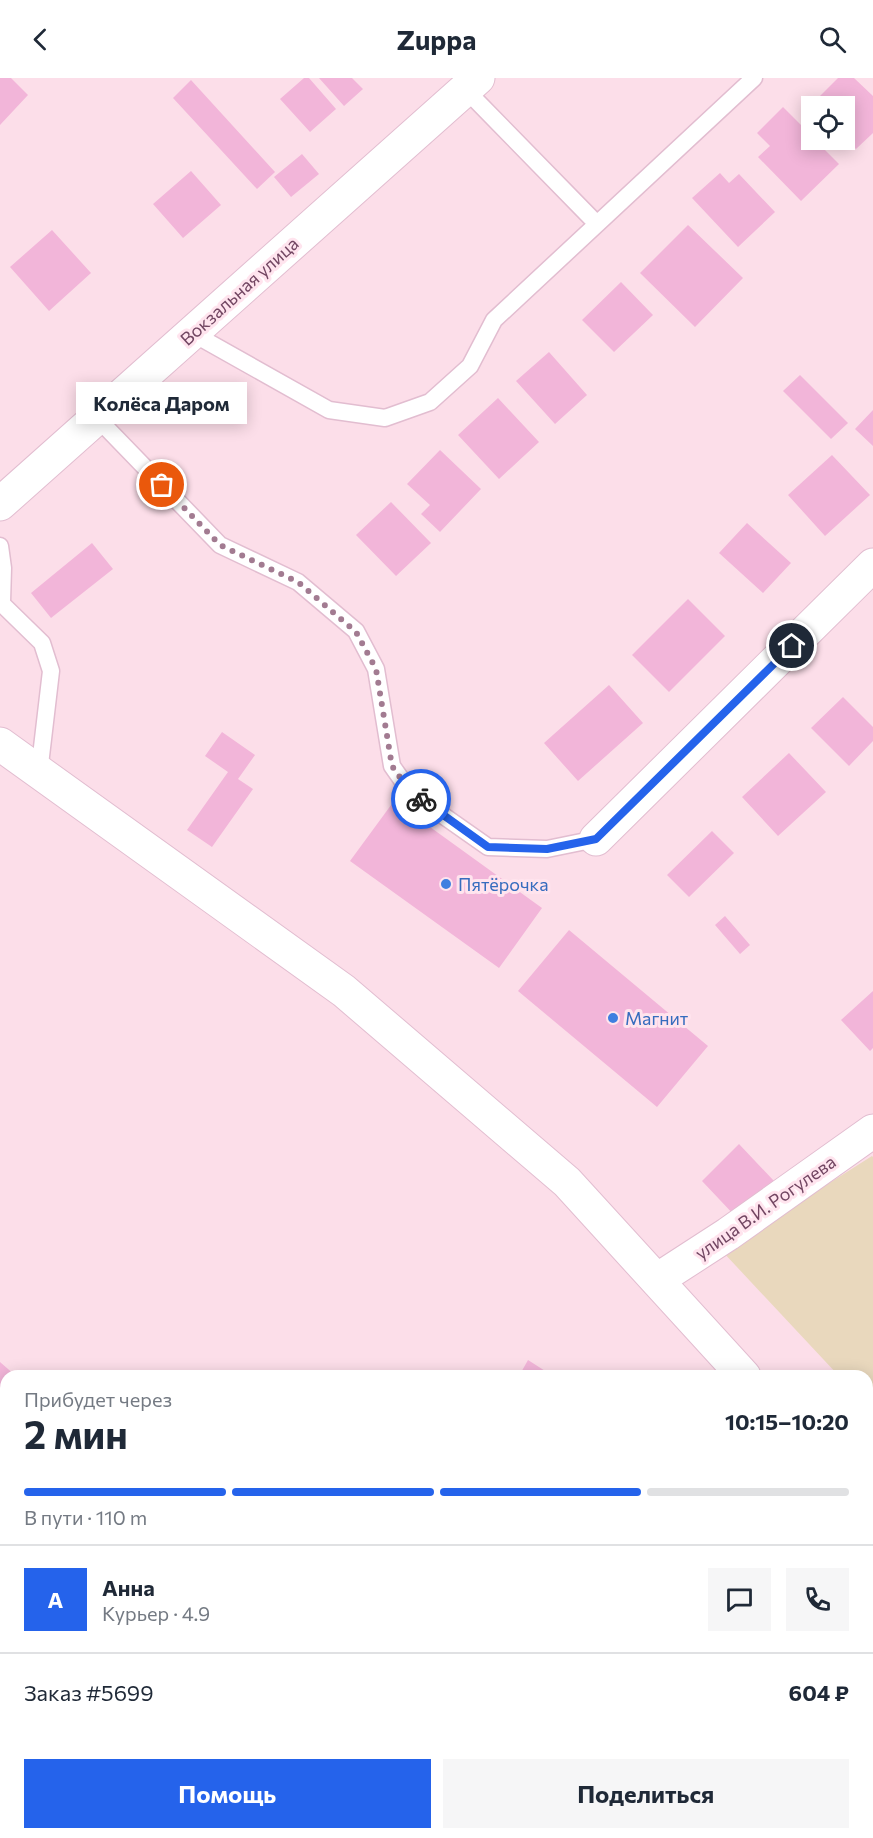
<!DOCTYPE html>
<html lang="ru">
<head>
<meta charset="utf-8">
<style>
  :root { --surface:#fff; --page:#f6f6f7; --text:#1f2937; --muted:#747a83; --line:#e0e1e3; --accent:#2563eb }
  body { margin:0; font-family:Commissioner,sans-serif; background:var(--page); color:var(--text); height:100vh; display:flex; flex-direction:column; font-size:22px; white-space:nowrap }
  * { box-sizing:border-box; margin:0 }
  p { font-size:20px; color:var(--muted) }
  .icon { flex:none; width:33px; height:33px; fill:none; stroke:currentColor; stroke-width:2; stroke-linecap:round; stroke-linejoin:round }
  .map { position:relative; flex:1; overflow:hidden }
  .drawer { position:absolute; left:0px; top:1292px; width:873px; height:470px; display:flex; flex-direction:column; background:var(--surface); border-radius:18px 18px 0 0; box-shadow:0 3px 15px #0003 }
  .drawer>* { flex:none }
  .buttons { position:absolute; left:801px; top:18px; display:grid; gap:12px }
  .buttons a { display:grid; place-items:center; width:54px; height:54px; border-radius:0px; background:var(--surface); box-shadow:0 3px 15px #0003; font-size:30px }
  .pin { position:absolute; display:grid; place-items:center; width:51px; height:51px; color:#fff; margin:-26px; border:3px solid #fff; border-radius:50%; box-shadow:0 2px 6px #0007 }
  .courier { position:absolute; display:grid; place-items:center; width:60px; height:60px; margin:-30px; border:4px solid #2563eb; border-radius:50%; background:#fff; color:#222; box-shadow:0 2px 8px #0007 }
  .bubble { position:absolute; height:42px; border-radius:0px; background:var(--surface); box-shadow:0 3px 15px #0003; font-size:20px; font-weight:700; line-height:42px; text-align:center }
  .summary em { font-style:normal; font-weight:700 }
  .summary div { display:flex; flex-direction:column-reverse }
  .summary { display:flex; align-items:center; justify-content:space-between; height:102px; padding:0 24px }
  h1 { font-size:39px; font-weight:700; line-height:45px }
  .bar { display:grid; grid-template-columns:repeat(4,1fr); gap:9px 6px; align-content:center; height:72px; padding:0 24px }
  .bar i { height:8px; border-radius:4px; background:var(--line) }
  .bar .selected { background:var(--accent) }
  .bar p { grid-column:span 4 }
  .line { display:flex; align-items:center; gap:15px; padding:0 24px; border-top:2px solid var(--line) }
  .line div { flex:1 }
  .round { display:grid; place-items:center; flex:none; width:63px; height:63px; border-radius:0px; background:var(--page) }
  .cta { display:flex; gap:12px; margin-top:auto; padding:12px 24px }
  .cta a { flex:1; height:69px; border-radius:0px; background:var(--accent); color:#fff; font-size:24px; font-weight:700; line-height:69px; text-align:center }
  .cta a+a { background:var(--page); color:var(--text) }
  header { display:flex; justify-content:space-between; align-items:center; height:78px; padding:0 24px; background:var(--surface); font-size:27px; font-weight:700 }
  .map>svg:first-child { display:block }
</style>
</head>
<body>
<header><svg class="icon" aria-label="back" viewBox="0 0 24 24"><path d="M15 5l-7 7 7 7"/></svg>Zuppa<svg class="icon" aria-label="search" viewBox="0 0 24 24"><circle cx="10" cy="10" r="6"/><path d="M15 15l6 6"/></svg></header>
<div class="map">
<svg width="873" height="1760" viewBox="0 0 873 1760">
  <rect width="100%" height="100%" fill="#fcdee9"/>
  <path fill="#e9d8bd" d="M872 1078 873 1079V1335L867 1328V1298L838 1297 722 1173Z"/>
  <path fill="#f2b5d9" d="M0 0H11L28 17 0 47Z
    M304 0H309L336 31 310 54 280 21Z
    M319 0H352L363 11 344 28Z
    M838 0H854L873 18V55L856 71 844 60V28L811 27Z
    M191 2 275 94 257 111 173 20Z
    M783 29 812 58V62H815L839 86 801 123 758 79 770 68 757 55Z
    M302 76 319 96 291 119 274 99Z
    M191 93 221 127 183 160 153 126Z
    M720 95 729 105 739 96 775 134 738 169 692 120Z
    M688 147 743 200 695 249 640 195Z
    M52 152 91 195 49 233 10 189Z
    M621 204 653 237 614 274 582 242Z
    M549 274 587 317 555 346 516 303Z
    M800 297 848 345 831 361 783 313Z
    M498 320 539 364 499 401 458 357Z
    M873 332V368L855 351Z
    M440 372 481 411 440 454 421 436 430 427 407 406Z
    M832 377 870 417 825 458 788 417Z
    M391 424 431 465 396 498 356 457Z
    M747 445 791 485 763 515 719 475Z
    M92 465 113 491 51 540 31 515Z
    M688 521 725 558 669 614 632 577Z
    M609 607 643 645 578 703 544 665Z
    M843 619 873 649V663L849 688 811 650Z
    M222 654 255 677 238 701 253 711 212 769 187 752 228 694 205 678Z
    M789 675 826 714 778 758 742 719Z
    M394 723 542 830 499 890 350 783Z
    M712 753 734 775 689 819 667 797Z
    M725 838 750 867 740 876 715 847Z
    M569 852 708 968 657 1029 518 913Z
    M873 913V970L870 973 841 942Z
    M739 1066 774 1103 736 1139 702 1103Z
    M528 1282 553 1298H519Z
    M0 1284 16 1298H6V1309L0 1315Z
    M0 1482 6 1487V1490L0 1498Z
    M0 1733 6 1737V1755H34L42 1760H0Z
    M227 1755H276L283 1760H224Z
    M604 1755H655L652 1760H602Z
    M763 1755H802L799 1760H764L761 1758Z"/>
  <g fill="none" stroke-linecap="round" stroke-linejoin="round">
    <defs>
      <path id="service" d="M465 11 597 146
        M192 255 329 332 385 340 430 324 470 288 494 242 754 0
        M97 340 220 467 298 504 356 553 376 591 392 688 411 715 488 769 547 771 596 761
        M0 468 3 490 2 524
        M0 524 42 565 51 593 39 695"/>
      <path id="minor" d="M596 761 873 487
        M657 1202 728 1156 873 1053
        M0 1406 6 1411
        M484 1755 492 1760"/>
      <path id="tertiary" d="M0 426 478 0
        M0 666 344 913 567 1104 744 1298
        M867 1447 873 1454"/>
    </defs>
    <use href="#service" stroke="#e2bdd0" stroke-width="19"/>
    <use href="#minor" stroke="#e2bdd0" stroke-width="35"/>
    <use href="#tertiary" stroke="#e2bdd0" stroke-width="35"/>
    <use href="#service" stroke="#fff" stroke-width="16"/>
    <use href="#minor" stroke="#fff" stroke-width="33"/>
    <use href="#tertiary" stroke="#fff" stroke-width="33"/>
  </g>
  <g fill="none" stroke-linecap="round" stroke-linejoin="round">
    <path stroke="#a27b91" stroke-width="6" stroke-dasharray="0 10.8" d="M162 407 220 467 298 504 356 554 376 591 392 688 411 715 421 721"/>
    <path stroke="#2563eb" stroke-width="8" d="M421 721 488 769 547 771 596 761 792 568"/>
  </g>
  <g fill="#3f7fe0" stroke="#ffe4ee" stroke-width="2">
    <circle cx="446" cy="806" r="6"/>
    <circle cx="613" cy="940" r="6"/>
  </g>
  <g text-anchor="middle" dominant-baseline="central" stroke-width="6" stroke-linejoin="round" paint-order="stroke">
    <g font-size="18" fill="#724662" stroke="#ffe4ee">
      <text transform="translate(239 213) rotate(-42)">Вокзальная улица</text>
      <text transform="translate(765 1129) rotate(-35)">улица В.И. Рогулева</text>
    </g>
    <g font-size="18" fill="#366cbe" stroke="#ffe4ee" text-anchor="start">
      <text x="458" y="806">Пятёрочка</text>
      <text x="625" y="940">Магнит</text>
    </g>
  </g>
</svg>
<div class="buttons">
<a><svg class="icon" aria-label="locate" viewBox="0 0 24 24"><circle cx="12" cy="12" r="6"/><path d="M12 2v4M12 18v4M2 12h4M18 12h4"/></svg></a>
</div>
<div class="pin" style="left:162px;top:407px;background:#ea580c"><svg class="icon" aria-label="bag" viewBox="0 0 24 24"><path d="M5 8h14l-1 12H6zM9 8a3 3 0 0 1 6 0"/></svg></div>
<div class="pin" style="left:792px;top:568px;background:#1f2937"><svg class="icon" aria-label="home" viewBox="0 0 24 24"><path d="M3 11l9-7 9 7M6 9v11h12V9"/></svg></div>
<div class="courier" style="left:421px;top:721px"><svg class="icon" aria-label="bike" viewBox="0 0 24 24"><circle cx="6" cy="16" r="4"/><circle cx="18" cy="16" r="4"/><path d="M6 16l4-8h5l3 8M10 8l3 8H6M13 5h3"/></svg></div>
<div class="bubble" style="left:76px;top:304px;width:171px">Колёса Даром</div>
<section class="drawer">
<div class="summary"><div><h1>2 мин</h1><p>Прибудет через</p></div><em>10:15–10:20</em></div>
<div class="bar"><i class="selected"></i><i class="selected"></i><i class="selected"></i><i></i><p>В пути · 110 m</p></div>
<div class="line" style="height:108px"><b class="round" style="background:var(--accent);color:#fff">А</b><div><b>Анна</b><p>Курьер · 4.9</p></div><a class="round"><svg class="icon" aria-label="chat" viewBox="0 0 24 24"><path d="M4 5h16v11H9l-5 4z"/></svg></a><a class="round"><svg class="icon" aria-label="phone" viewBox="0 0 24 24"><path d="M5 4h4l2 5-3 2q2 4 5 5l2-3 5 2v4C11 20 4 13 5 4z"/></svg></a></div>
<div class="line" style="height:78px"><div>Заказ #5699</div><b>604 ₽</b></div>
<div class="cta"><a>Помощь</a><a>Поделиться</a></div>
</section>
</div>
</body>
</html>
